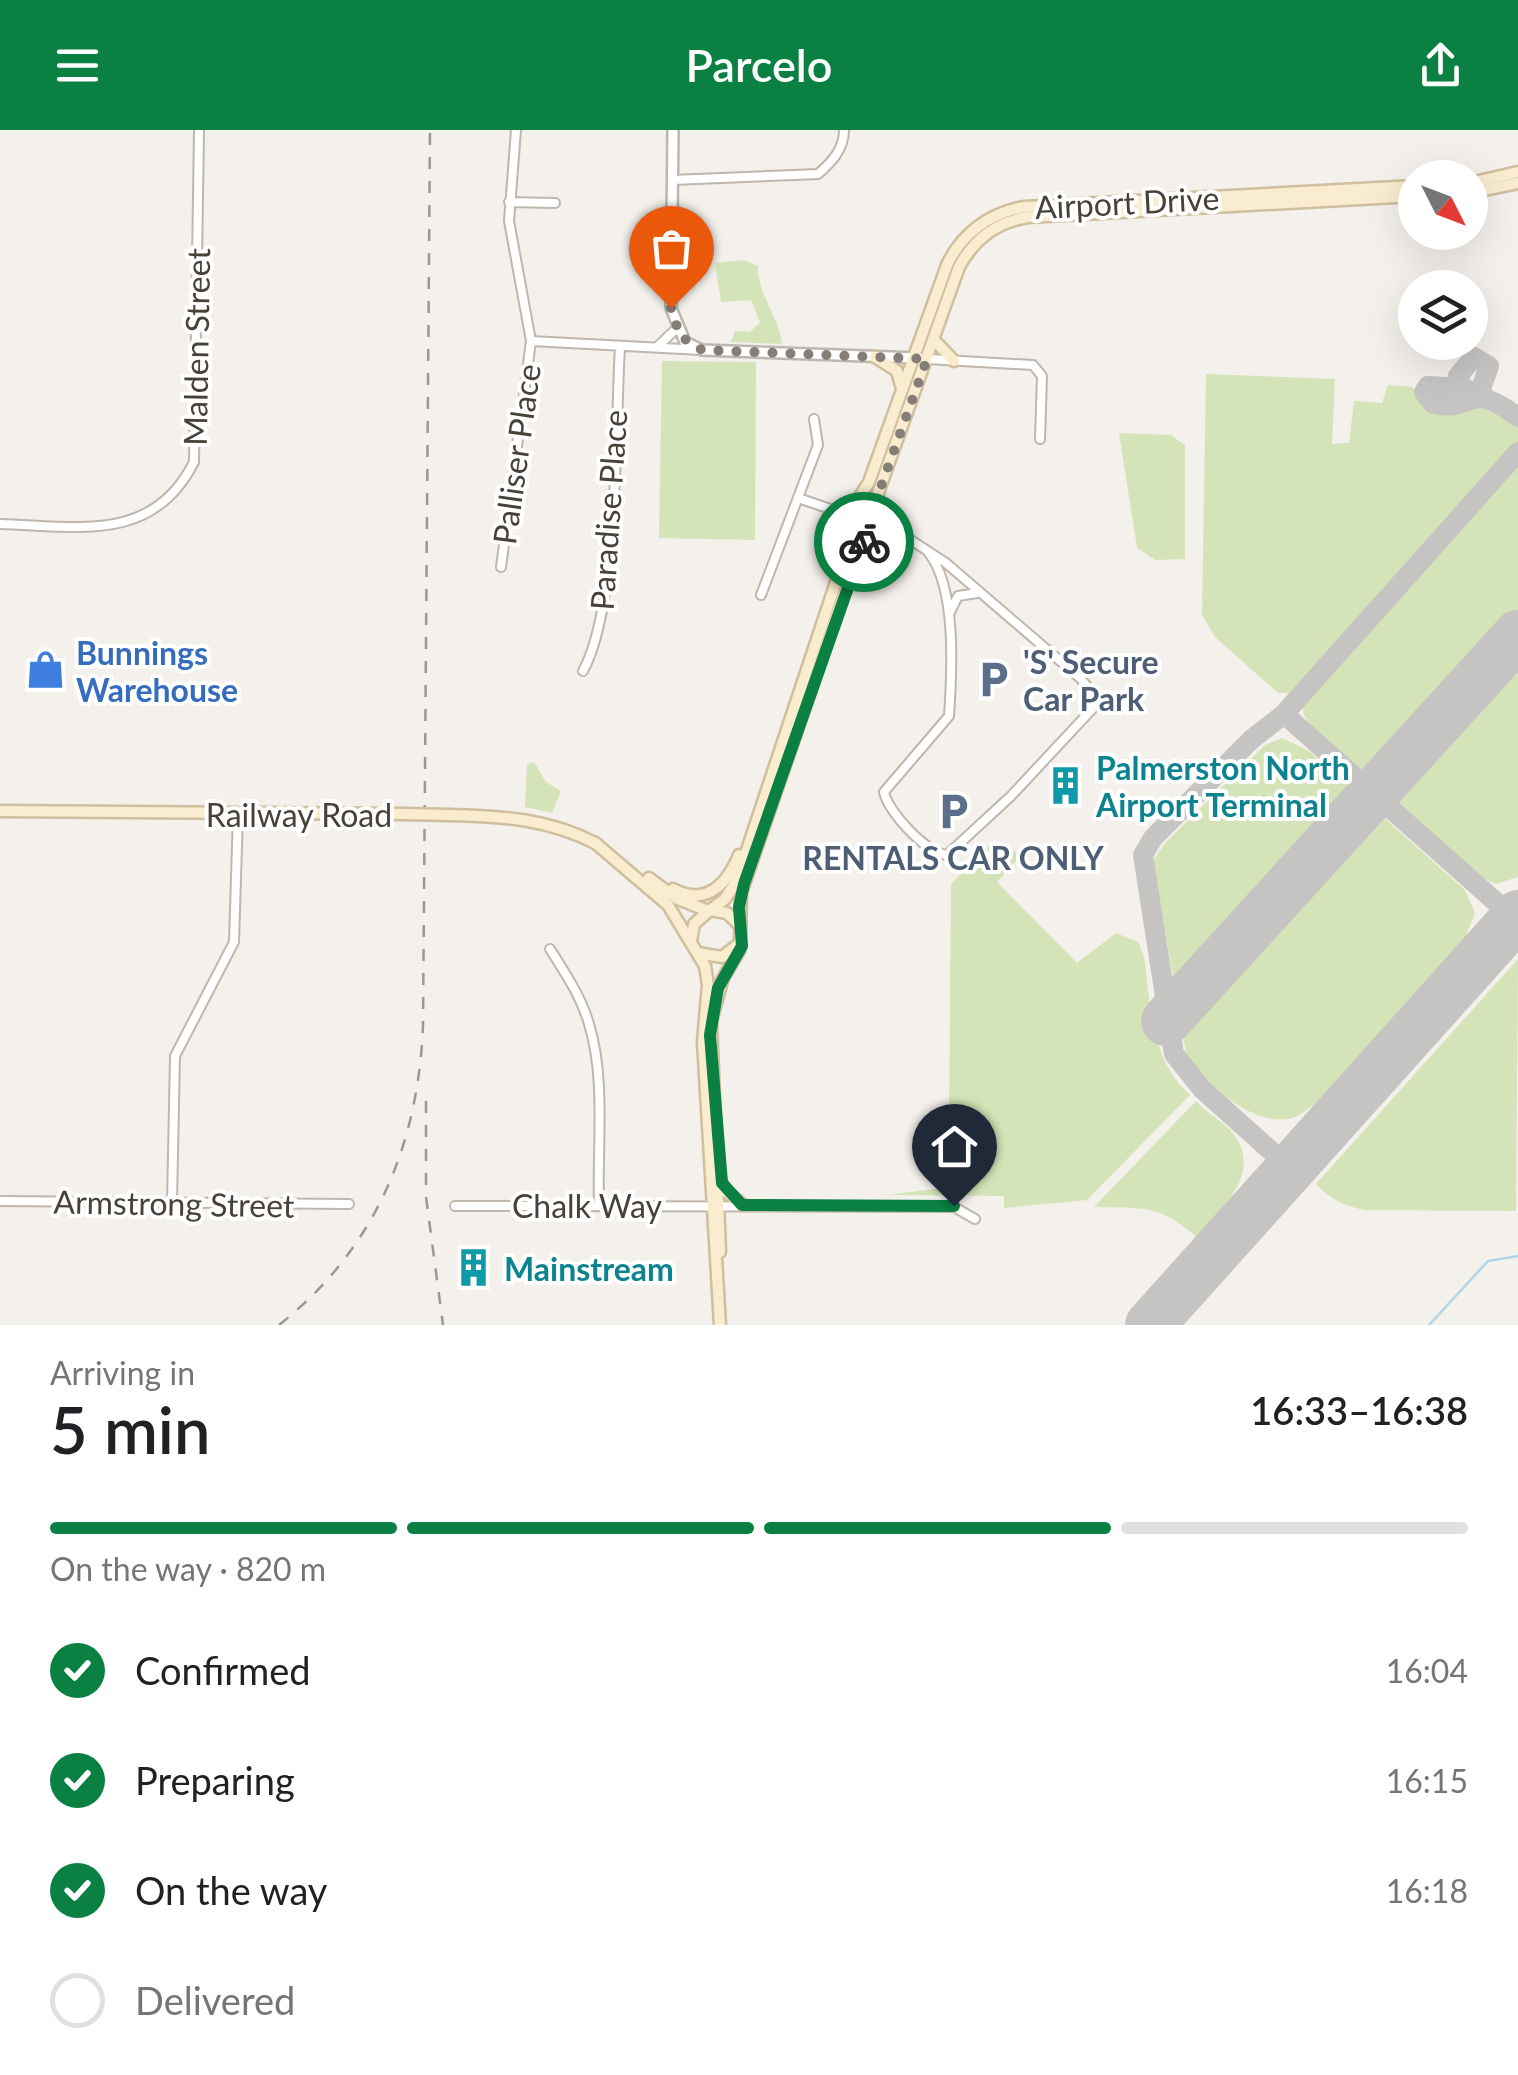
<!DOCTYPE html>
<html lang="en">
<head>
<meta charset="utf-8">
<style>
  :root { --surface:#fff; --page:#f2f2f2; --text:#202124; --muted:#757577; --line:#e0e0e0; --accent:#0b8043 }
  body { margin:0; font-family:Lato,sans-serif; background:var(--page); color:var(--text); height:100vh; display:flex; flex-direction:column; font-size:38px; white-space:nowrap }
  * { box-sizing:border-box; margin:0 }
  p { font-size:32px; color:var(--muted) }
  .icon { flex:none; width:55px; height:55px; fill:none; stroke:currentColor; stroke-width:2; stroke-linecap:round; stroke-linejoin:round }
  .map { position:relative; height:1195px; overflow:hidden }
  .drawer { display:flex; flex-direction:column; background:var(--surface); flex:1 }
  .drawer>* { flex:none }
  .needle { width:65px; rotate:132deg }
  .controls { position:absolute; left:1398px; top:30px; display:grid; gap:20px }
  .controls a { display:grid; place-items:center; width:90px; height:90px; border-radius:50%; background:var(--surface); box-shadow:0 10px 40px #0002; font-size:50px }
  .pin { position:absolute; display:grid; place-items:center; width:85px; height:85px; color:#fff; margin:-102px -42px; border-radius:50% 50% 50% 0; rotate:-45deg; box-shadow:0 0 10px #0007 }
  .pin .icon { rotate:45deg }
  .courier { position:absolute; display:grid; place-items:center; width:100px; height:100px; margin:-50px; border:8px solid #0b8043; border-radius:50%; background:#fff; color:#222; box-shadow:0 2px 12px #0007 }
  .head em { font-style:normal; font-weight:600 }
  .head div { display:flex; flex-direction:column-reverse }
  .head { display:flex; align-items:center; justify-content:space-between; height:170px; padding:0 50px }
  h1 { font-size:65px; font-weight:600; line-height:75px }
  .bar { display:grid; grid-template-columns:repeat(4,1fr); gap:15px 10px; align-content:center; height:120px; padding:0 50px }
  .bar i { height:12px; border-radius:8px; background:var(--line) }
  .bar .selected { background:var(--accent) }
  .bar p { grid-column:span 4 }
  ol { padding:0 50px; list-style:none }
  li { display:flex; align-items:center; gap:30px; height:110px }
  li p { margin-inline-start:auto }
  li .icon { padding:10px; border-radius:50%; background:var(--accent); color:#fff; stroke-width:4 }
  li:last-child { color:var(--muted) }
  li i { width:55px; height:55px; border:5px solid var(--line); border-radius:50% }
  header { display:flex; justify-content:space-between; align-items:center; height:130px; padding:0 50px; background:var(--accent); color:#fff; font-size:45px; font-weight:600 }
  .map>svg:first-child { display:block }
</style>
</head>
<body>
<header><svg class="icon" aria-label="menu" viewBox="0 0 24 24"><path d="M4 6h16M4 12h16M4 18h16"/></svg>Parcelo<svg class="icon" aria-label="share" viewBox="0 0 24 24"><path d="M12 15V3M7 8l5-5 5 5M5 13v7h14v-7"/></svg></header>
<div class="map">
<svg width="1518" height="1195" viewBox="0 0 1518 1195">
  <rect width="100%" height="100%" fill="#f4f0eb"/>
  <path fill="#d4e4b8" d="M744 130 758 136C757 163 779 187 782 214L731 212 735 201 750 202 760 192 751 170 721 172 715 133Z
    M662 231 756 232 755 410 659 408Z
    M1206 244 1335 249 1332 314 1349 313 1354 271 1382 273 1388 255 1412 257 1434 285 1454 284 1477 270 1518 292V313L1290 563H1278L1215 507 1202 485Z
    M1119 303 1171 305 1185 315V429L1155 430 1137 418Z
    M1518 331V747L1496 754 1480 747 1322 605C1310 593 1296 585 1307 568Z
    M1282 608 1309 621 1465 760 1475 783 1464 811C1433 845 1328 978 1292 988 1253 998 1205 954 1186 923L1153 731 1165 713 1265 615Z
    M534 632 546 652 561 661 552 683 525 677 527 634Z
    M993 712H1004L1017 723 1018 729 997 752 1077 833 1116 803 1138 812 1144 826C1151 877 1150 929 1190 965L1087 1070 1004 1078V1066L887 1065 942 1058 960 1024V1013L949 1004 951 754Z
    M1518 829 1516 1081 1364 1080C1345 1076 1329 1069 1316 1054Z
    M1196 971C1202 980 1219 988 1230 1000 1266 1040 1223 1078 1197 1107 1156 1073 1146 1079 1094 1077Z"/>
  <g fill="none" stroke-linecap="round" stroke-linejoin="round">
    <path stroke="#aed6ea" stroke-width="2.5" d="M1429 1195 1488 1131 1518 1126"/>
    <path stroke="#c6c4c2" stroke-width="20" d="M1474 227 1489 236 1481 259 1484 266 1463 258 1458 246Z
      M1463 258 1428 256 1424 262 1433 274C1477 283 1465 248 1518 287
      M1284 584 1515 789
      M1290 1038 1202 959 1174 924 1143 725 1153 708 1252 609 1284 584 1518 322"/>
    <path stroke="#c6c4c2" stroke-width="50" d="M1166 891 1518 505
      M1150 1195 1518 785"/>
    <defs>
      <path id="minor" d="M672 50 818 44C832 32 844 19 844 0
        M509 72 555 73
        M531 211 701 220
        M657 217 676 199
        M927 229 1033 235 1042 246 1040 309
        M801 369 848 385
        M879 389 946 433 1080 548 1097 568 1095 576 1011 666 947 725C926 723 888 682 884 662L949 586C952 542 957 457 928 422
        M0 394C77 396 153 414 194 332L199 0
        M501 437 531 211 509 91 516 0
        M761 465 818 315 814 289
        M949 484 958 466 977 463
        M583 541C619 475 615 298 620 217
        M550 819C565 843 581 866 589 894 606 949 597 1016 599 1073
        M0 1071 349 1074
        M172 1072 175 926 234 812 238 684
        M455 1076 954 1077 975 1089"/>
      <path id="tertiary" d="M673 0 671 178 685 212 702 220 919 228"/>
      <path id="secondary" d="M1470 53 1518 42
        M1470 63 1518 53
        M934 210 954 231
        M875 227 897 241 902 259
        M848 396 861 405 877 397 878 363 959 137C974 109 996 92 1028 87L1415 66
        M0 681 405 684
        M449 685C502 686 550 689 597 714
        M594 712 668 775 705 836 708 855 703 912 720 1195
        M649 748 676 768 708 781
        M673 759C706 777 727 754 739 725
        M710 780 725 769 737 750 846 422 848 385 869 352 947 135C962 103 990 83 1024 77L1415 56
        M691 811 694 794 710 780 727 783 739 795
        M698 823 722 827 740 813 741 763 856 428 871 403
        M721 1051 724 1060 743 1075
        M720 1122 711 891 723 848 739 821"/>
    </defs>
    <use href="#minor" stroke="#bfb7ae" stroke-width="12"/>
    <use href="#tertiary" stroke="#bfb7ae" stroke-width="14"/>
    <use href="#secondary" stroke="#cfbf9f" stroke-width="15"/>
    <use href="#minor" stroke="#fff" stroke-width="8"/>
    <use href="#tertiary" stroke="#fff" stroke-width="9"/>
    <use href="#secondary" stroke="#faeccf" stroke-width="10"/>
    <path stroke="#989898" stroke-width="2.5" stroke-dasharray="12 12" stroke-linecap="butt" d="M426 971V1067L443 1195
      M279 1195C375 1119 418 1016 423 896L430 0"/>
    <defs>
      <path id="secondary-bridge" d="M405 684 449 685"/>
    </defs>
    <use href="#secondary-bridge" stroke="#cfbf9f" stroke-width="15" stroke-linecap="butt"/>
    <use href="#secondary-bridge" stroke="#faeccf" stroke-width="10"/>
  </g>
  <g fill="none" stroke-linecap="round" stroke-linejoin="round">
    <path stroke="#847e77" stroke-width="10" stroke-dasharray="0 18" d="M671 178 680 206 702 220 927 229 878 365V394L864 412"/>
    <path stroke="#0b8043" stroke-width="12" d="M864 412 744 754 739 777 742 816 718 858 710 905 722 1053 742 1075 954 1076"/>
  </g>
  <defs>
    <symbol id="shop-bare" viewBox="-9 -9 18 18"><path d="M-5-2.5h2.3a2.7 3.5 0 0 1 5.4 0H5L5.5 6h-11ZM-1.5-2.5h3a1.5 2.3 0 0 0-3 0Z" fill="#3f7fe0" stroke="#fff" stroke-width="2.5" paint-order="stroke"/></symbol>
    <symbol id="parking-bare" viewBox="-9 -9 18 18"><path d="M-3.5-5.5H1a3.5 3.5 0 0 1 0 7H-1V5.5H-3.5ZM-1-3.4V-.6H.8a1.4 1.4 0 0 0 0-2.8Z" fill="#5c6f8a" stroke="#fff" stroke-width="2.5" paint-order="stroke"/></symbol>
    <symbol id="building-bare" viewBox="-9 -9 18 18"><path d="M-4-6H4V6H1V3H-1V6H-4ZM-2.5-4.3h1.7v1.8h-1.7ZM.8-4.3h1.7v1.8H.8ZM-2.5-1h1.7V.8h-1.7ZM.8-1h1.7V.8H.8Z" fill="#0f9aa8" stroke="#fff" stroke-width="2.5" paint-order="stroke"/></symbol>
  </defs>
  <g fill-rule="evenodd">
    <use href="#shop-bare" x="18" y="512" width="55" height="55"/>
    <use href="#parking-bare" x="966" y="522" width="55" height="55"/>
    <use href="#building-bare" x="1038" y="628" width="55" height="55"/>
    <use href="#parking-bare" x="926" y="654" width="55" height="55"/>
    <use href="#building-bare" x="446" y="1110" width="55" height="55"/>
  </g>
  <g text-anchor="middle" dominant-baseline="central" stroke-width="8" stroke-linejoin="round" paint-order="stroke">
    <g font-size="32" fill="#474139" stroke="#fff">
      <text transform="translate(1127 72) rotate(-3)">Airport Drive</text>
      <text transform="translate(196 217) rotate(-89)">Malden Street</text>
      <text transform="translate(516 324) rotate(-82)">Palliser Place</text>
      <text transform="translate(608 380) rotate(-86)">Paradise Place</text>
      <text x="299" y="684">Railway Road</text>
      <text transform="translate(174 1073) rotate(1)">Armstrong Street</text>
      <text x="587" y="1075">Chalk Way</text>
    </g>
    <g font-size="32" font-weight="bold" fill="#366cbe" stroke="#fff" text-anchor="start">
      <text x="76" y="522">Bunnings<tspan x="76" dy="37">Warehouse</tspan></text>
    </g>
    <g font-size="32" font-weight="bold" fill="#4e5e75" stroke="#fff" text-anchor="start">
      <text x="1023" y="531">'S' Secure<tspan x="1023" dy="37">Car Park</tspan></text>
      <text x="953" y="727" text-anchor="middle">RENTALS CAR ONLY</text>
    </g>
    <g font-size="32" font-weight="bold" fill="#0d838f" stroke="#fff" text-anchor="start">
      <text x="1096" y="637">Palmerston North<tspan x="1096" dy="37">Airport Terminal</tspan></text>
      <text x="504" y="1138">Mainstream</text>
    </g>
  </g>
</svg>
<div class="controls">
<a><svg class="needle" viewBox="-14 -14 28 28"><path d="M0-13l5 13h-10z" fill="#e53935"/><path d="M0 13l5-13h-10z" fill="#757577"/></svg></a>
<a><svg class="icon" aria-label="layers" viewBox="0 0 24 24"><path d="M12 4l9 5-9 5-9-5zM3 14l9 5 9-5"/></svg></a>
</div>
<div class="pin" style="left:671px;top:178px;background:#ea580c"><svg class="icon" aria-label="bag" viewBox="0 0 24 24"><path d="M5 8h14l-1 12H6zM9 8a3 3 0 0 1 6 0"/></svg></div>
<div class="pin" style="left:954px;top:1076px;background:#1f2937"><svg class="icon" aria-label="home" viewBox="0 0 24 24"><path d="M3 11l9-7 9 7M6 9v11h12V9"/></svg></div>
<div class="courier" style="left:864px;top:412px"><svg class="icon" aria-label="bike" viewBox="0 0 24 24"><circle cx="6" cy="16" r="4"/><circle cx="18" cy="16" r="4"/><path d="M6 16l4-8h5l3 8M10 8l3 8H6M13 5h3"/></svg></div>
</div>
<section class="drawer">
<div class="head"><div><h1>5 min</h1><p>Arriving in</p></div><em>16:33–16:38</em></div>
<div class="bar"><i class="selected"></i><i class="selected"></i><i class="selected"></i><i></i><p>On the way · 820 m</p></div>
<ol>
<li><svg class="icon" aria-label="check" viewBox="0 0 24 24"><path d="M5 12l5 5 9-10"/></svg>Confirmed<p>16:04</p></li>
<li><svg class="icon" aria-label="check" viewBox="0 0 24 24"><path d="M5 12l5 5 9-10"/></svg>Preparing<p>16:15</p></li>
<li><svg class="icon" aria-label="check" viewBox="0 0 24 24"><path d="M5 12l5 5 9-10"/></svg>On the way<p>16:18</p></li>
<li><i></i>Delivered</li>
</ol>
</section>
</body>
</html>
